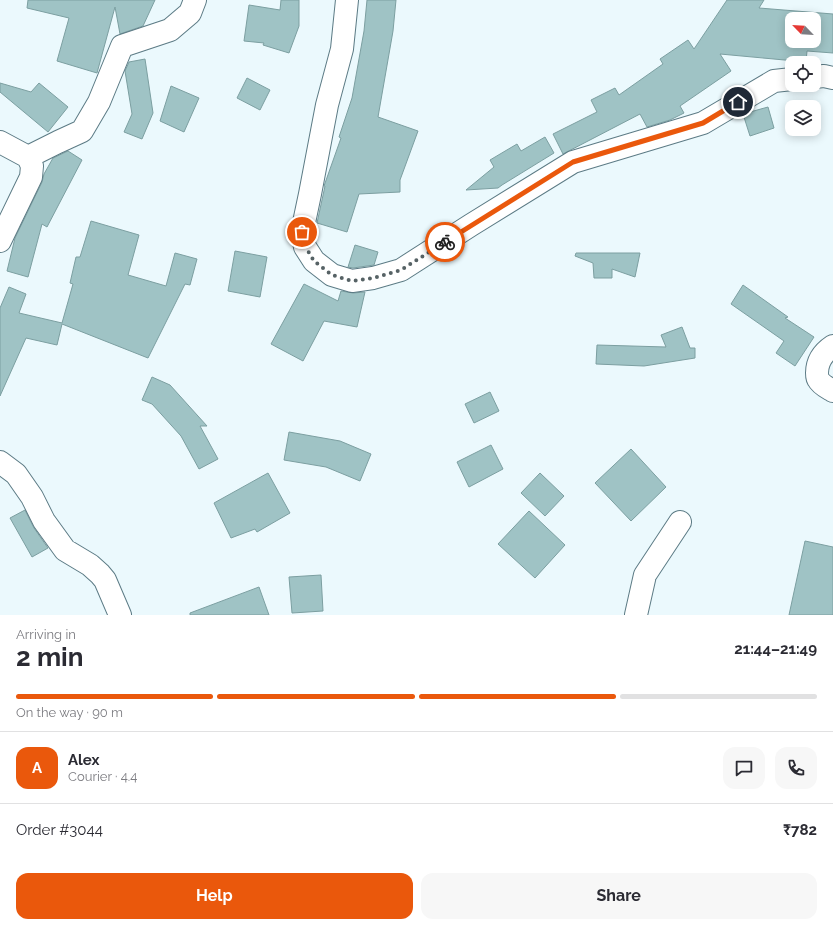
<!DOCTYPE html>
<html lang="en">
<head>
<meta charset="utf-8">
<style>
  :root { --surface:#fff; --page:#f7f7f7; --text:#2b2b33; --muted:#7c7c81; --line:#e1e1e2; --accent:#ea580c }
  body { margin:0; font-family:Raleway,sans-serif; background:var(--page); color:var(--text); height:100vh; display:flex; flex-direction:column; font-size:15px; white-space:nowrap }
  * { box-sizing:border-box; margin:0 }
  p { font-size:13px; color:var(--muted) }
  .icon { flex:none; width:22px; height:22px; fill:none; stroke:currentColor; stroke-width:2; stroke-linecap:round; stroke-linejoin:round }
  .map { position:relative; height:615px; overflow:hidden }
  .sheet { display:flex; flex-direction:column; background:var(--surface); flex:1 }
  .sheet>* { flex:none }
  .needle { width:26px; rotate:295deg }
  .controls { position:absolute; left:785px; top:12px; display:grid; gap:8px }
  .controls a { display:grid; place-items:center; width:36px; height:36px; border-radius:8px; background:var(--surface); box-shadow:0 2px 10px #0003; font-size:20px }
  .pin { position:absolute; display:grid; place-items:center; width:34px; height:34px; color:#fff; margin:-17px; border:2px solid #fff; border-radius:50%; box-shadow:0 1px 4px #0007 }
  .courier { position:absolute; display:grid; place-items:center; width:40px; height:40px; margin:-20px; border:3px solid #ea580c; border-radius:50%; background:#fff; color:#222; box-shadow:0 1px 5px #0007 }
  .overview em { font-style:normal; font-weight:700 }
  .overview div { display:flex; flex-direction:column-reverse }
  .overview { display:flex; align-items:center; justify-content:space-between; height:68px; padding:0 16px }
  h1 { font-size:26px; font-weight:700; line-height:30px }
  .bar { display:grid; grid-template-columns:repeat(4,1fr); gap:6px 4px; align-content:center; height:48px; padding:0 16px }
  .bar i { height:5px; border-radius:3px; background:var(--line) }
  .bar .current { background:var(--accent) }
  .bar p { grid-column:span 4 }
  .line { display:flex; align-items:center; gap:10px; padding:0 16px; border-top:1px solid var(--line) }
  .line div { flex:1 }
  .round { display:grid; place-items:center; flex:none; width:42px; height:42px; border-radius:12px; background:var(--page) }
  .cta { display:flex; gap:8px; margin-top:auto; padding:8px 16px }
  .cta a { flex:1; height:46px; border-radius:12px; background:var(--accent); color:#fff; font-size:16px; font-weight:700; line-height:46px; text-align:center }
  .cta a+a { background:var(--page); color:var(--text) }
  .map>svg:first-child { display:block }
</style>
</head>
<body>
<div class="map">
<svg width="833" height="615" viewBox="0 0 833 615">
  <rect width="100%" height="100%" fill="#ebf9fd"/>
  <path fill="#9fc3c5" stroke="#7c9fa1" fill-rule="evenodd" d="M28 0H155L143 26 120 34 115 7 97 73 57 61 69 18 27 8Z
    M281 0H299V26L289 53 263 45 264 43 244 41 249 5 280 10Z
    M367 0H396L393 31 378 117 418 131 400 180V192L359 194 347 232 317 223 325 186H324L341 138 339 137 352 98 364 31Z
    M727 0H764L759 8 833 14V53L807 51 806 62 720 54 731 71 680 106 684 113 670 120 647 127 640 114 563 154 553 134 597 112 591 100 615 88 619 95 663 64 660 59 688 40 694 49ZM792 19H814V41H792Z
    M145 59 153 113 142 139 124 132 132 114 125 71 129 62Z
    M247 78 270 90 260 110 237 98Z
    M0 83 31 92 39 83 68 107 48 132 0 92Z
    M171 86 199 98 184 132 160 121Z
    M768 107 774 128 750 136 743 114Z
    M545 137 554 153 502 185 498 188 466 190 494 167 490 160 517 144 521 151Z
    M68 151 82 160 47 227 42 224 28 277 7 271 15 238 42 182 44 174 53 158Z
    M91 221 139 235 128 275 166 286 175 253 197 259 190 285 185 284 148 358 62 324 57 345 26 338 0 396V308L9 287 26 294 19 313 62 323 73 284 70 283 76 257H80Z
    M355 245 378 252 374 265 353 268 348 267Z
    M235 251 267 257 260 297 228 291Z
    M576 253H640L635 277 612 269V278H594L593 263 575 256Z
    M304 284 338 301 341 291 353 293 365 292 357 327 324 321 303 361 271 344Z
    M743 285 788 317 785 318 814 337 795 366 776 353 784 341 731 304Z
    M682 327 690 348H695V358L644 366 596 364 597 345 666 347 661 335Z
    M152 377 170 385 207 426H200L218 459 199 469 181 436 152 404 142 400Z
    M490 392 499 411 474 423 465 404Z
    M289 432 340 441 371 454 360 481 326 467 284 460Z
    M491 445 503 469 469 487 457 462Z
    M631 449 666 487 631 521 595 483Z
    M268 473 290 513 257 532 255 529 231 538 214 503Z
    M540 473 564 496 545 516 521 493Z
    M25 510 34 528 48 548 32 557 10 518Z
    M529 511 565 545 535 578 498 544Z
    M805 541 833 547V615H789Z
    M321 575 323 611 292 613 289 577Z
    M259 587 269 615H190V613Z"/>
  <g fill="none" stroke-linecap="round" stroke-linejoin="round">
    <defs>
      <path id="minor" d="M347 0 342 49 327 105 310 194 302 232 305 247 314 261 332 275 352 281 373 278 401 270 471 225 573 162 703 123 774 81 792 79
        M814 77 824 76 833 78
        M0 142 28 157 32 166 31 177 0 241
        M28 157 58 142 82 131 99 102 122 46 170 30 190 13 195 0
        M833 346C824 352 817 361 817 373 817 374 817 378 818 379 821 385 828 388 833 391
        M0 462 16 474 32 497 44 521 65 550 90 565 100 574 105 580 120 615
        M636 615 645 575 680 522"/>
    </defs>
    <use href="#minor" stroke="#5c7b85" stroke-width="24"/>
    <use href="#minor" stroke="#fff" stroke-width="22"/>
  </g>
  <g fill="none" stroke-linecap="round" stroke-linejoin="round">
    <path stroke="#566265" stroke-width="4" stroke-dasharray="0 7.2" d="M302 232 305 246 314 261 332 275 352 281 373 278 401 270 445 242"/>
    <path stroke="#ea580c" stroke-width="5" d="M445 242 573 162 703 123 738 102"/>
  </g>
</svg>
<div class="controls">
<a><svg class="needle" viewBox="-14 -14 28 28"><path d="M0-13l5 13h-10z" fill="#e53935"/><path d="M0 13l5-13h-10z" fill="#7c7c81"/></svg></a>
<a><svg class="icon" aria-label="locate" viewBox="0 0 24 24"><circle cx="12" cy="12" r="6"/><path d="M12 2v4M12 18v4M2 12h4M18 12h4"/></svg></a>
<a><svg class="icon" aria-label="layers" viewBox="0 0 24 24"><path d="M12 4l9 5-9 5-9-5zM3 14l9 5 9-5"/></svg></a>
</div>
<div class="pin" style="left:302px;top:232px;background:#ea580c"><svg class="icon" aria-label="bag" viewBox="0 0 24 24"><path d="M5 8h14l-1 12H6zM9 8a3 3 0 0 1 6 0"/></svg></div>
<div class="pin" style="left:738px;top:102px;background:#1f2937"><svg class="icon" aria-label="home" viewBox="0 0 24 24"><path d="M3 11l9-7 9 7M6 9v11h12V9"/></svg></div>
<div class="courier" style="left:445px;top:242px"><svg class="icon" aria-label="bike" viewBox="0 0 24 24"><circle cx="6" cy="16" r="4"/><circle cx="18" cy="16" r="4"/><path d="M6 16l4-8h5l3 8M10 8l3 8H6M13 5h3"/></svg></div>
</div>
<section class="sheet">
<div class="overview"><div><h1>2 min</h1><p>Arriving in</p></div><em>21:44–21:49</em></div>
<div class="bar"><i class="current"></i><i class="current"></i><i class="current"></i><i></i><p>On the way · 90 m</p></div>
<div class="line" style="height:72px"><b class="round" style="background:var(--accent);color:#fff">A</b><div><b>Alex</b><p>Courier · 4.4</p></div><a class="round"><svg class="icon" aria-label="chat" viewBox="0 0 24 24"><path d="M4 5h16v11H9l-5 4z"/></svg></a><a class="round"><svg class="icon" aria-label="phone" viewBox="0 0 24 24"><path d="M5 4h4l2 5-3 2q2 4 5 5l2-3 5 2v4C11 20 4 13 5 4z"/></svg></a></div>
<div class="line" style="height:52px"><div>Order #3044</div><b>₹782</b></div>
<div class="cta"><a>Help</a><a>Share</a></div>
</section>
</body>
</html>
